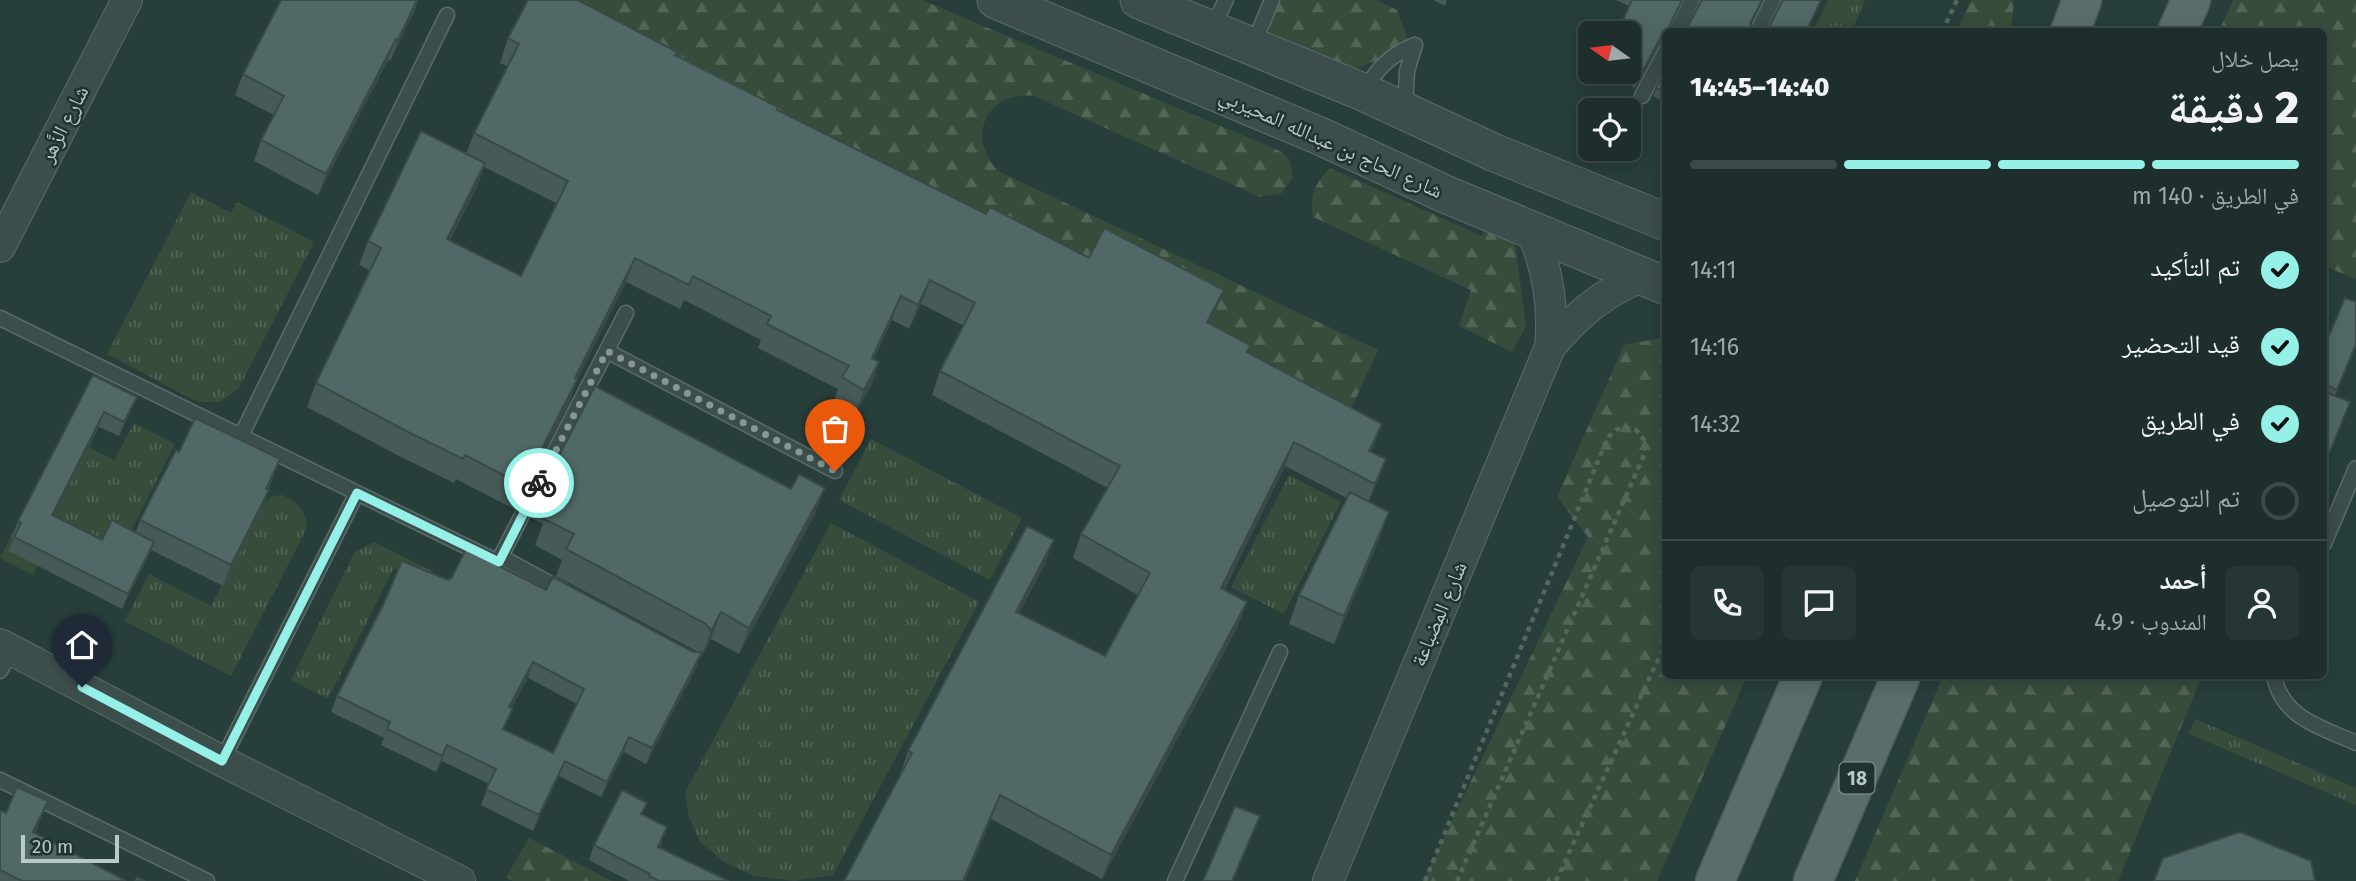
<!DOCTYPE html>
<html lang="ar">
<head>
<meta charset="utf-8">
<style>
  :root { --surface:#1d2e2c; --page:#253634; --text:#f1f3f6; --muted:#a0a8a9; --line:#3b4a48; --accent:#95f0e7 }
  body { margin:0; font-family:"Fira Sans","Noto Naskh Arabic",sans-serif; background:var(--page); color:var(--text); direction:rtl; height:100vh; display:flex; flex-direction:column; font-size:26px; white-space:nowrap }
  * { box-sizing:border-box; margin:0 }
  p { font-size:23px; color:var(--muted) }
  .icon { flex:none; width:38px; height:38px; fill:none; stroke:currentColor; stroke-width:2; stroke-linecap:round; stroke-linejoin:round }
  .map { position:relative; flex:1; overflow:hidden; direction:ltr }
  .details { position:absolute; left:1662px; top:28px; width:665px; height:651px; display:flex; flex-direction:column; background:var(--surface); border-radius:10px; box-shadow:0 4px 18px #0003,0 0 0 2px var(--line); direction:rtl }
  .details>* { flex:none }
  .needle { width:46px; rotate:284deg }
  .controls { position:absolute; left:1578px; top:21px; display:grid; gap:14px }
  .controls a { display:grid; place-items:center; width:63px; height:63px; border-radius:10px; background:var(--surface); box-shadow:0 4px 18px #0003,0 0 0 2px var(--line); font-size:35px }
  .scale { position:absolute; left:21px; bottom:18px; width:98px; box-sizing:border-box; padding-left:7px; border:4px solid #b8c9c7; border-top:0; font-size:19px; line-height:24px; white-space:nowrap; color:#b8c9c7; -webkit-text-stroke:5px #203331; paint-order:stroke }
  .pin { position:absolute; display:grid; place-items:center; width:60px; height:60px; color:#fff; margin:-72px -30px; border-radius:50% 50% 50% 0; rotate:-45deg; box-shadow:0 0 7px #0007 }
  .pin .icon { rotate:45deg }
  .courier { position:absolute; display:grid; place-items:center; width:70px; height:70px; margin:-35px; border:5px solid #95f0e7; border-radius:50%; background:#fff; color:#222; box-shadow:0 2px 9px #0007 }
  .headline em { font-style:normal; font-weight:800 }
  .headline div { display:flex; flex-direction:column-reverse }
  .headline { display:flex; align-items:center; justify-content:space-between; height:119px; padding:0 28px }
  h1 { font-size:46px; font-weight:800; line-height:52px }
  .bar { display:grid; grid-template-columns:repeat(4,1fr); gap:10px 7px; align-content:center; height:84px; padding:0 28px }
  .bar i { height:9px; border-radius:5px; background:var(--line) }
  .bar .active { background:var(--accent) }
  .bar p { grid-column:span 4 }
  .line { display:flex; align-items:center; gap:18px; padding:0 28px; border-top:2px solid var(--line) }
  .line div { flex:1 }
  .round { display:grid; place-items:center; flex:none; width:74px; height:74px; border-radius:10px; background:var(--page) }
  ol { padding:0 28px; list-style:none }
  li { display:flex; align-items:center; gap:21px; height:77px }
  li p { margin-inline-start:auto }
  li .icon { padding:7px; border-radius:50%; background:var(--accent); color:#111; stroke-width:4 }
  li:last-child { color:var(--muted) }
  li i { width:38px; height:38px; border:4px solid var(--line); border-radius:50% }
  .map>svg:first-child { display:block }
</style>
</head>
<body>
<div class="map">
<svg width="2356" height="881" viewBox="0 0 2356 881">
  <defs>
    <pattern id="grass-tufts" width="24" height="20" patternUnits="userSpaceOnUse" patternTransform="scale(1.75)"><rect width="24" height="20" fill="#374d3c"/><path d="M3 7l-1-3M5 7V3M7 7l1-3M15 17l-1-3M17 17v-4M19 17l1-3" fill="none" stroke="#526557"/></pattern>
    <pattern id="forest-firs" width="22" height="20" patternUnits="userSpaceOnUse" patternTransform="scale(1.75)"><rect width="22" height="20" fill="#374d3c"/><path d="M5 1l3.5 6h-7zM16 11l3.5 6h-7z" fill="#526557"/></pattern>
  </defs>
  <rect width="100%" height="100%" fill="#273e3b"/>
  <path fill="url(#grass-tufts)" d="M1828 0H1865L1852 31H1813Z
    M191 192 231 213 237 202 314 242 239 388 220 402H198L107 354Z
    M134 423 175 444 120 553 49 544 33 575 0 558 63 434 114 460Z
    M871 439 1022 518 990 580 839 500Z
    M1289 475 1341 502 1284 614 1231 587Z
    M282 495C299 503 305 509 307 528L231 676 125 621 149 574 211 606 264 503 272 496Z
    M831 523 979 602 833 875 794 881 754 876 724 862 700 842 689 817 685 792Z
    M374 542 432 571 426 584 394 568 328 699 291 680 354 553Z
    M2195 719 2356 788V805L2189 734Z"/>
  <path fill="url(#forest-firs)" d="M554 0H922L1282 152 1290 161 1293 177 1282 193 1260 197 1034 96C986 91 966 136 998 171L1378 350 1348 415Z
    M1273 0H1376L1397 10 1411 48 1340 74 1268 44Z
    M1971 0H2014L2011 31H1957Z
    M2233 0H2356V279L2324 266V32L2219 31Z
    M1330 168 1482 236 1485 230 1515 244 1526 326 1512 352 1459 326 1471 290 1313 217C1310 193 1314 185 1330 168Z
    M1666 337V676H1747L1657 881H1423L1588 537 1557 497 1624 345Z
    M1943 676H2202L2118 881H1855Z
    M529 838 612 881H513L506 877Z"/>
  <g fill="none" stroke-linecap="round" stroke-linejoin="round">
    <defs>
      <path id="service" d="M1211 30 1226 0
        M1676 32 1692 0
        M1757 32 1773 0
        M1253 45 1272 0
        M1364 92C1377 68 1390 55 1415 45
        M1642 96 1666 50
        M1405 109 1407 71 1415 45
        M0 318 498 562 626 313
        M607 351 835 471
        M241 436 447 15
        M2324 544 2356 468
        M501 557 564 591
        M0 671 12 650
        M2274 676C2282 718 2321 727 2356 743
        M222 761 357 493
        M0 780 207 881
        M1175 881 1280 652"/>
      <path id="minor" d="M1531 230C1548 268 1554 305 1550 347
        M0 247 127 0
        M0 644 222 761 460 881
        M1328 881 1550 347C1579 313 1602 293 1644 276"/>
      <path id="tertiary" d="M996 0 1322 137 1445 194 1666 286
        M1139 0 1363 92 1495 153 1666 222"/>
      <path id="primary" d="M2070 32 2082 0
        M2177 32 2191 0
        M1715 881 1803 676
        M1813 881 1901 676"/>
    </defs>
    <use href="#service" stroke="#596c6a" stroke-width="17"/>
    <use href="#minor" stroke="#596c6a" stroke-width="32"/>
    <use href="#tertiary" stroke="#596c6a" stroke-width="39"/>
    <use href="#primary" stroke="#485a58" stroke-width="41"/>
    <path stroke="#53675c" stroke-width="4.5" stroke-dasharray="5 5" stroke-linecap="butt" d="M1942 32 1957 0
      M1425 881 1607 439C1615 428 1623 425 1636 430L1645 441 1644 455 1457 881
      M1556 881 1666 642"/>
    <use href="#service" stroke="#3b4e4c" stroke-width="14"/>
    <use href="#minor" stroke="#3b4e4c" stroke-width="30"/>
    <use href="#tertiary" stroke="#3b4e4c" stroke-width="37"/>
    <use href="#primary" stroke="#596e6b" stroke-width="38"/>
  </g>
  <path fill="#465a58" fill-rule="evenodd" d="M281 0H418L415 10 390 61 388 60 318 195 254 161 261 140 274 115 235 95 243 74Z
    M1433 0H1447L1445 6Z
    M1616 0H1683L1670 26 1661 42 1658 45 1635 88 1601 72H1629V6Z
    M508 38 676 56 777 111 986 214 1215 314 1210 323 1250 345 1248 352 1382 424 1371 452 1386 459 1369 501 1379 540 1334 644 1289 624 1299 595 1347 498 1285 466 1224 590 1247 602 1238 626 1102 879 991 819 965 881H844L900 775 908 751 1045 564 1019 613 1105 656 1138 595 1073 558 1081 534 1108 488 932 395 940 371 964 326 921 304 909 329 892 320 874 359 879 362 871 386 855 414 834 401 838 389 758 348 761 340 684 300 680 309 626 282 577 380 569 404 514 509 456 479 454 483 399 456 307 407 316 383 370 271 359 265 368 241 466 154 474 133 507 66 500 63ZM484 167 556 203 521 276 450 240 477 187Z
    M1666 68V103L1653 96Z
    M2356 302V346L2335 396 2350 402 2324 468V347Z
    M93 375 137 397 131 411 119 436 99 427 54 516 102 540 136 532 140 520 179 452 280 459 268 490H269L261 511 223 586 151 550 122 609 9 551 14 536H12L18 521Z
    M541 491 815 514 739 654 711 639 701 657 700 656 696 668 646 764 624 752 601 797 559 776 533 831 481 805 489 784 442 761 436 772 381 745 384 738 331 712 337 696 448 580 451 579 546 590 693 652H698L556 576 562 560 535 545 543 524 531 518ZM528 678 577 704 553 753 504 729 511 708Z
    M0 810 38 826 35 833 126 881H0Z
    M642 815 662 842 660 847 729 881H629L589 860 594 845Z"/>
  <path fill="#394a47" d="M417 0H418L415 10 390 61 398 40Z
    M1664 33H1666V41L1661 42 1658 45 1635 88 1638 80 1661 37Z
    M396 39 388 60 318 195 326 174Z
    M485 163 477 187 438 263 447 239Z
    M635 258 626 282 577 380 569 404 514 509 523 485 575 378Z
    M930 280 921 304 909 329 918 305Z
    M1224 290 1215 314 1198 346 1207 322Z
    M901 296 892 320 863 382 872 358Z
    M879 362 871 386 855 414 864 390Z
    M137 397 131 411 119 436 124 422Z
    M104 412 99 427 47 530 52 515Z
    M1382 424 1373 448 1360 475 1369 451Z
    M1294 442 1285 466 1212 612 1221 588Z
    M280 459 272 480 258 510 266 489Z
    M1386 459 1377 483 1366 508 1375 484Z
    M825 488 815 514 739 654 749 628Z
    M269 490 261 511 223 586 231 565Z
    M1389 512 1379 540 1334 644 1344 616Z
    M1054 540 1045 564 1007 636 1016 612Z
    M154 542 149 556 122 609 128 594Z
    M1247 602 1238 626 1102 879 1111 855Z
    M721 612 711 639 701 657 711 631Z
    M702 652 696 668 646 764 652 748Z
    M533 662 528 678 504 722 509 707Z
    M629 737 624 752 601 797 607 782Z
    M447 745 442 761 436 772 442 756Z
    M565 761 559 776 533 831 539 815Z
    M1000 795 991 819 965 881H963Z
    M48 801 38 826 24 858 33 832Z
    M1260 816 1254 832 1233 881H1232Z"/>
  <path fill="#516966" stroke="#394a47" stroke-width="2" fill-rule="evenodd" d="M281 0H417L398 40 396 39 326 174 261 140 284 96 243 74Z
    M528 0H578L677 52 675 55 778 107 777 110 986 214 990 207 1089 258 1104 228 1224 290 1207 322 1250 345 1247 352 1382 424 1369 451 1386 459 1375 484 1294 442 1221 588 1247 602 1111 855 1000 795 963 881H844L912 753 908 751 1027 526 1054 540 1016 612 1105 656 1150 573 1081 534 1120 466 940 371 975 303 930 280 918 305 901 296 872 358 879 362 864 390 842 377 849 366 767 324 771 316 693 276 689 285 635 258 575 378 577 380 523 485 465 455 463 459 408 432 316 383 381 248 368 241 421 131 485 163 447 239 521 276 568 181 474 133 519 44 508 38Z
    M1632 0H1682L1670 25 1674 32H1666V33L1661 37 1638 80 1621 72H1629V33H1617Z
    M1702 0H1762L1750 24 1756 32H1683L1685 31Z
    M1783 0H1821L1806 32H1765L1768 29Z
    M1666 68V93L1656 88Z
    M2345 298 2356 302V344L2337 390 2324 384V347Z
    M93 375 137 397 124 422 104 412 52 515 102 540 112 520 154 542 128 594 14 537 21 523 18 521Z
    M595 386 791 489 799 474 825 488 749 628 721 612 711 631 706 624 566 549 574 534 544 519 555 498 541 491Z
    M2324 391 2350 402 2325 464 2324 463Z
    M195 418 280 459 266 489 269 490 231 565 140 520 176 450 179 452Z
    M1350 492 1389 512 1344 616 1299 595Z
    M466 549 546 590 553 577 693 652H702L652 748 629 737 607 782 565 761 539 815 486 789 496 769 447 745 442 756 387 729 390 722 337 696 383 605 402 561 448 580 449 578 451 579ZM533 662 584 689 553 753 503 729 513 708 509 707Z
    M17 787 48 801 33 832 126 881H22L0 870V810L6 813Z
    M622 790 647 803 641 814 667 827 658 847 729 881H659L649 876 650 874 594 845Z
    M1235 806 1260 816 1232 881H1203Z
    M2240 832 2311 861 2315 881H2154L2163 858Z
    M137 877 145 881H135Z"/>
  <g fill="none" stroke-linecap="round" stroke-linejoin="round">
    <path stroke="#859896" stroke-width="7" stroke-dasharray="0 12.6" d="M539 483 607 351 835 471"/>
    <path stroke="#95f0e7" stroke-width="9" d="M82 687 222 761 357 493 499 562 539 483"/>
  </g>
  <g text-anchor="middle" dominant-baseline="central" stroke-width="5" stroke-linejoin="round" paint-order="stroke">
    <rect fill="#203331" stroke="#8a9c9a" stroke-width="2" x="1839.5" y="762.5" width="35" height="31" rx="5"/>
    <g font-size="19" font-weight="bold" fill="#b8c9c7">
      <text x="1857" y="778">18</text>
    </g>
    <g font-size="21" fill="#b8c9c7" stroke="#203331">
      <text transform="translate(64 124) rotate(-63)">شارع الزَّهر</text>
      <text transform="translate(1331 143) rotate(24)">شارع الحاج بن عبدالله المحيربي</text>
      <text transform="translate(1439 614) rotate(-67)">شارع المِضباعة</text>
    </g>
  </g>
</svg>
<div class="controls">
<a><svg class="needle" viewBox="-14 -14 28 28"><path d="M0-13l5 13h-10z" fill="#e53935"/><path d="M0 13l5-13h-10z" fill="#a0a8a9"/></svg></a>
<a><svg class="icon" aria-label="locate" viewBox="0 0 24 24"><circle cx="12" cy="12" r="6"/><path d="M12 2v4M12 18v4M2 12h4M18 12h4"/></svg></a>
</div>
<div class="scale">20 m</div>
<div class="pin" style="left:835px;top:471px;background:#ea580c"><svg class="icon" aria-label="bag" viewBox="0 0 24 24"><path d="M5 8h14l-1 12H6zM9 8a3 3 0 0 1 6 0"/></svg></div>
<div class="pin" style="left:82px;top:687px;background:#1f2937"><svg class="icon" aria-label="home" viewBox="0 0 24 24"><path d="M3 11l9-7 9 7M6 9v11h12V9"/></svg></div>
<div class="courier" style="left:539px;top:483px"><svg class="icon" aria-label="bike" viewBox="0 0 24 24"><circle cx="6" cy="16" r="4"/><circle cx="18" cy="16" r="4"/><path d="M6 16l4-8h5l3 8M10 8l3 8H6M13 5h3"/></svg></div>
<section class="details">
<div class="headline"><div><h1>2 دقيقة</h1><p>يصل خلال</p></div><em>14:40–14:45</em></div>
<div class="bar"><i class="active"></i><i class="active"></i><i class="active"></i><i></i><p>في الطريق · 140 m</p></div>
<ol>
<li><svg class="icon" aria-label="check" viewBox="0 0 24 24"><path d="M5 12l5 5 9-10"/></svg>تم التأكيد<p>14:11</p></li>
<li><svg class="icon" aria-label="check" viewBox="0 0 24 24"><path d="M5 12l5 5 9-10"/></svg>قيد التحضير<p>14:16</p></li>
<li><svg class="icon" aria-label="check" viewBox="0 0 24 24"><path d="M5 12l5 5 9-10"/></svg>في الطريق<p>14:32</p></li>
<li><i></i>تم التوصيل</li>
</ol>
<div class="line" style="height:126px"><a class="round"><svg class="icon" aria-label="person" viewBox="0 0 24 24"><circle cx="12" cy="8" r="4"/><path d="M4 21q1-7 8-7t8 7"/></svg></a><div><b>أحمد</b><p>المندوب · 4.9</p></div><a class="round"><svg class="icon" aria-label="chat" viewBox="0 0 24 24"><path d="M4 5h16v11H9l-5 4z"/></svg></a><a class="round"><svg class="icon" aria-label="phone" viewBox="0 0 24 24"><path d="M5 4h4l2 5-3 2q2 4 5 5l2-3 5 2v4C11 20 4 13 5 4z"/></svg></a></div>
</section>
</div>
</body>
</html>
